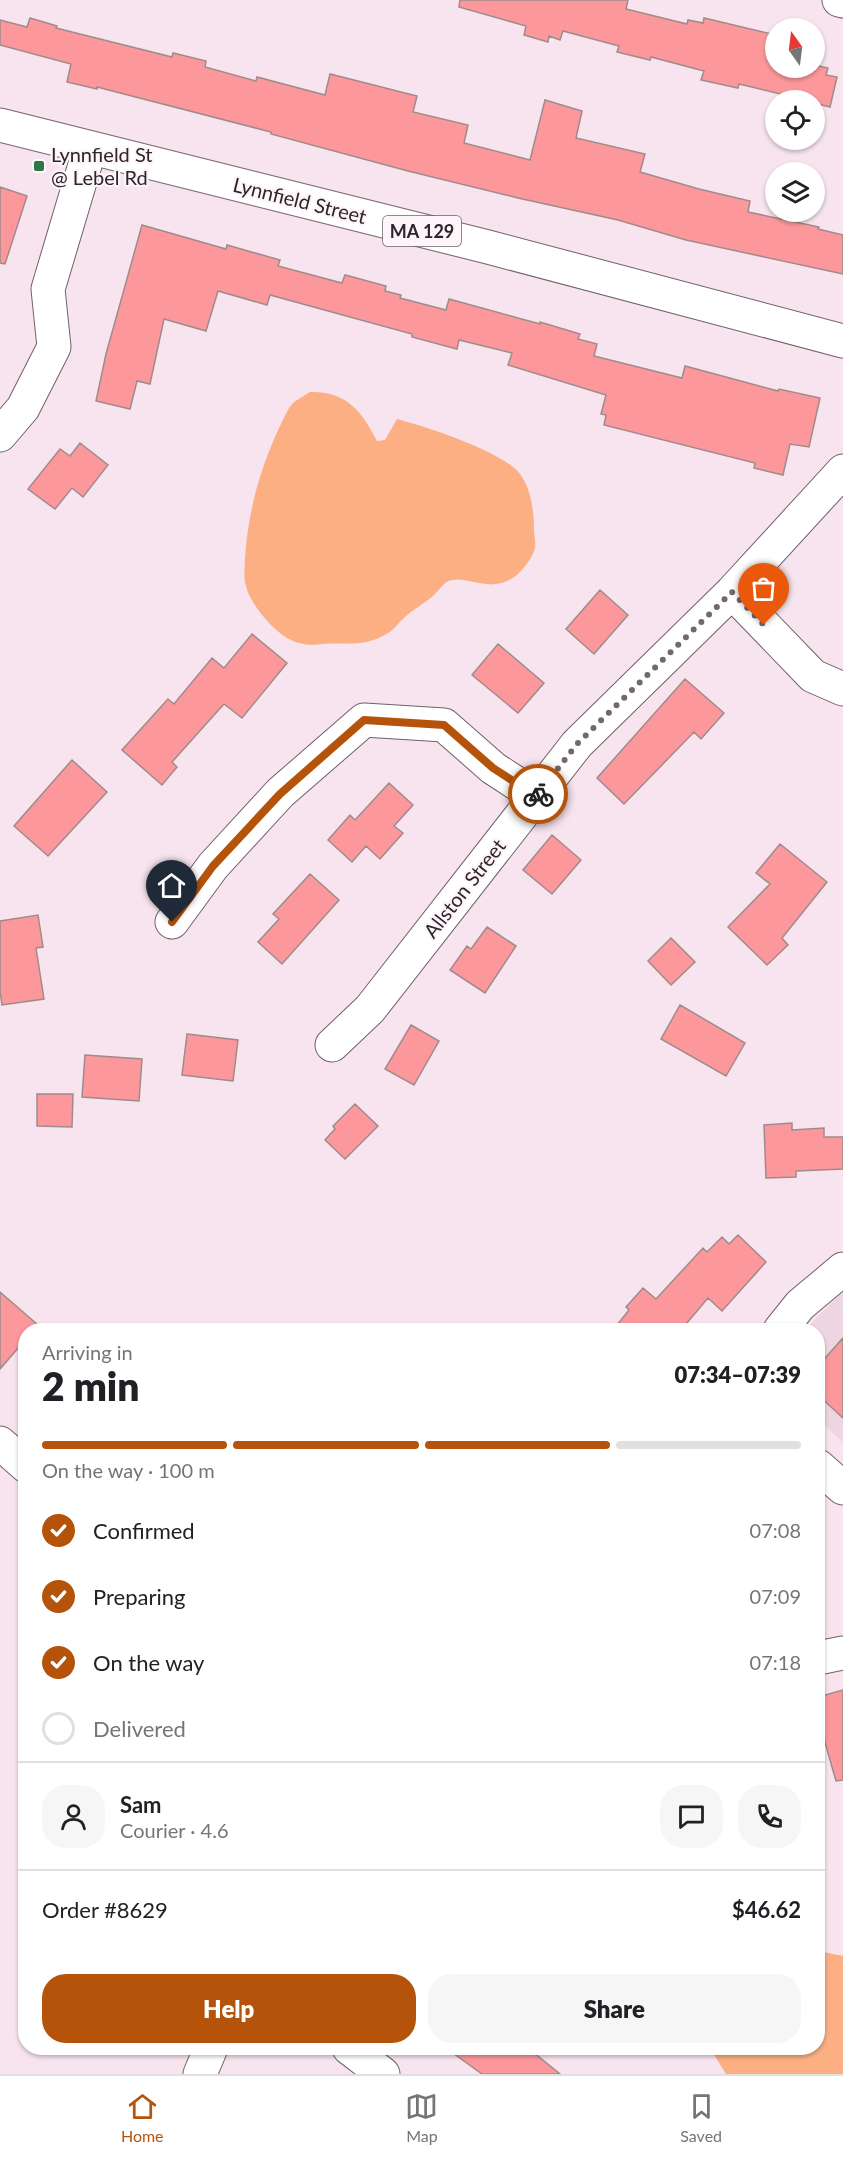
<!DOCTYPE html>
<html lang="en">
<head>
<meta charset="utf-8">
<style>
  :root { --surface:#fff; --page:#f6f6f6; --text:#202124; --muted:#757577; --line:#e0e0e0; --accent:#b45309 }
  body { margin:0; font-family:Lato,sans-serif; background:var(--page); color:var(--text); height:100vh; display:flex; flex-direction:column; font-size:22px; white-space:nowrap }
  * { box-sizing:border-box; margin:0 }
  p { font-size:20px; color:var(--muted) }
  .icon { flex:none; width:33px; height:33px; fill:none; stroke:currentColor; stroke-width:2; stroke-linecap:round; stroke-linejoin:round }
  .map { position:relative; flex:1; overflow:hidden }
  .sheet { position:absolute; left:18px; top:1323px; width:807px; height:732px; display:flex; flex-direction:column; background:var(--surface); border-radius:24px; box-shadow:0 2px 4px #0004 }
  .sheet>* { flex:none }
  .needle { width:39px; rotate:346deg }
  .fabs { position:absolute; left:765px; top:18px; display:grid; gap:12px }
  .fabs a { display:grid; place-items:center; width:60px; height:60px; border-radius:50%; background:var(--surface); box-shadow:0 2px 4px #0004; font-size:30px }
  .pin { position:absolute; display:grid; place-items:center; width:51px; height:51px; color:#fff; margin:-62px -26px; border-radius:50% 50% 50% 0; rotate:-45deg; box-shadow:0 0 6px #0007 }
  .pin .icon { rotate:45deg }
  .courier { position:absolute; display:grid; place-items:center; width:60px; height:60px; margin:-30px; border:4px solid #b45309; border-radius:50%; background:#fff; color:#222; box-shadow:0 2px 8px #0007 }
  .summary em { font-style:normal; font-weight:800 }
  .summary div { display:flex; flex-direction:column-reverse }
  .summary { display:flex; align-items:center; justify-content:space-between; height:102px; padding:0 24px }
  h1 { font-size:39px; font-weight:800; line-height:45px }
  .bar { display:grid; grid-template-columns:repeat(4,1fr); gap:9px 6px; align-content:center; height:72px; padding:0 24px }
  .bar i { height:8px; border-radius:4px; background:var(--line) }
  .bar .on { background:var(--accent) }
  .bar p { grid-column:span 4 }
  .line { display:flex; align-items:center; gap:15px; padding:0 24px; border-top:2px solid var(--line) }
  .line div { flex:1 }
  .round { display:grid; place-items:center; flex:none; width:63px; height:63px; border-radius:24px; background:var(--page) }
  ol { padding:0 24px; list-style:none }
  li { display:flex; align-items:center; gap:18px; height:66px }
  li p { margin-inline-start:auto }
  li .icon { padding:6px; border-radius:50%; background:var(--accent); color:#fff; stroke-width:4 }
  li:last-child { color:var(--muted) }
  li i { width:33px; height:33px; border:3px solid var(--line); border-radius:50% }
  .primary-button { display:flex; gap:12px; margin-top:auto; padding:12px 24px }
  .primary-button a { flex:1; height:69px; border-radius:24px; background:var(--accent); color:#fff; font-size:24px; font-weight:800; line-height:69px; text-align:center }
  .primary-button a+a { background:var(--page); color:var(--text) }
  .dock { display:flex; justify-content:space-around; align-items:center; height:84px; border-top:2px solid var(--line); background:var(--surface); font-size:16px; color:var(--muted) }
  .dock a { display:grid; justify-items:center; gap:3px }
  .dock .on { color:var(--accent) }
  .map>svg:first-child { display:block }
</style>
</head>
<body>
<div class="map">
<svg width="843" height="2074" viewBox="0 0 843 2074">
  <rect width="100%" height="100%" fill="#f7e4ee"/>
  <path fill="#eed5e2" d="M843 1291V1442L818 1420V1330H805Z"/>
  <path fill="#fbaf82" d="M310 392C347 391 362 412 377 441L385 440 397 419C427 427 502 451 520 474 531 488 534 512 534 530 534 535 536 542 535 548 533 557 522 572 514 577 488 596 463 571 445 583 441 587 437 592 433 596 424 604 413 609 404 618 398 623 394 630 388 633 364 648 347 642 322 644 301 647 288 641 273 627 263 617 249 600 246 586 243 577 245 568 245 559 248 506 264 455 289 408L294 402Z
    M823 1952 843 1956V2074H726L710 2048H818V1953Z"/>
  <path fill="#fc989c" stroke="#9f8b8b" stroke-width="1.5" d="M460 0H628L626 9 687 24 688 20 703 23 704 18 776 35V68H814V65L828 68 826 75 837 77 830 107 814 103V100H805L739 84 738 88 701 80 704 71 651 57 650 60 617 52 619 46 563 31 560 40 549 36 548 42 524 35 526 26 459 7Z
    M30 18 57 26 56 28 172 57 173 53 206 61 205 67 256 81 257 77 325 95 330 74 417 96 413 112 468 125 464 143 530 160 545 100 582 111 576 138 645 154 640 172 699 189 750 201 748 212 819 227 818 229 843 235V274L686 240 618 220 518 198 408 171 271 134V132L97 87V89L67 82 71 64 0 45V20L27 27Z
    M0 187 27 196 5 264 0 263Z
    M142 225 226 249 227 245 280 260 278 266 342 283 345 275 386 286 385 291 401 295 400 298 446 310 449 299 540 324V322L580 334 578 339 597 344 594 356 682 378 685 366 778 391 779 389 820 398 809 447 790 444 783 475 754 468 755 463 604 425 606 415 601 414 606 395 508 365 512 353 459 340 457 349 412 337V334L270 295 267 305 218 291 206 331 164 319 150 384 137 381 130 409 96 401 106 354Z
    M80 443 108 465 83 497 72 488 55 509 28 489 60 449 70 456Z
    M600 590 628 615 594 654 566 629Z
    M252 634 287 663 242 718 224 704 172 762 177 767 162 785 122 750 168 699 174 704 212 658 224 668Z
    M498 644 544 683 518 713 472 675Z
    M685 679 724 713 701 739 694 732 624 804 597 778Z
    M72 760 107 792 48 856 14 826Z
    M389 783 413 805 394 826 403 833 380 859 366 846 352 862 328 840 350 815 355 820Z
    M552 835 581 860 552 894 523 870Z
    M780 844 827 882 782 938 788 945 767 965 728 927 770 884 756 873Z
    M310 874 339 900 282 964 258 942 279 919 273 914Z
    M38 915 43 947 36 948 44 999 2 1005 0 991V921Z
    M487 927 516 946 485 993 450 970 467 946 471 949Z
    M671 938 695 962 671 985 648 961Z
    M680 1005 745 1043 726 1076 661 1039Z
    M411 1025 439 1041 414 1085 385 1069Z
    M187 1034 238 1040 233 1081 182 1075Z
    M85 1055 142 1059 139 1101 82 1097Z
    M37 1094H73L72 1127 37 1126Z
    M355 1104 378 1126 345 1159 325 1140 335 1129 333 1126Z
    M792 1123V1130L824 1128V1137H843V1169L796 1171V1177L766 1178 764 1125Z
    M738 1235 766 1262 722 1311 708 1298 681 1330H613L629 1310 626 1307 643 1288 656 1299 703 1248 707 1252 722 1237 729 1244Z
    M0 1292 38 1325 33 1330H26V1339L0 1369Z
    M843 1338V1418L818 1395V1366Z
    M843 1690V1780L836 1781 818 1718V1697Z
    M446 2048H528L560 2074H482Z"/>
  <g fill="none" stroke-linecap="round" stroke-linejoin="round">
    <defs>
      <path id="minor" d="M839 0 843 1
        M0 435 23 408 54 347 48 289 90 148
        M732 592 813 676 843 689
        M172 922 213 866 280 793 364 720 444 725 493 768 536 796
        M332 1045 370 1009 577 744 732 592 843 471
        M780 1330 800 1305 843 1269
        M0 1443 26 1466
        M818 1466 843 1488
        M818 1658 843 1653
        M349 2048 383 2074
        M200 2074 211 2048"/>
      <path id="primary" d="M0 125 488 247 843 341"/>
    </defs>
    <use href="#minor" stroke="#706068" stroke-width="35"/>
    <use href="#primary" stroke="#706068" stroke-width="35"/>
    <use href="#minor" stroke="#fff" stroke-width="33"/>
    <use href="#primary" stroke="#fff" stroke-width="33"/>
  </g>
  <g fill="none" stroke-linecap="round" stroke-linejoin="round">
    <path stroke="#73686e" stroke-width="6" stroke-dasharray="0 10.8" d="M538 794 577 744 732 592 764 625"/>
    <path stroke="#b45309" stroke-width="8" d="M172 922 213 866 280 794 364 720 444 725 493 768 536 796 538 794"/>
  </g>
  <rect fill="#2e7846" stroke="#fdf5f9" stroke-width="2" x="33" y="160" width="12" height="12" rx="3"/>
  <g text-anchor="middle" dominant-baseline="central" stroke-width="4.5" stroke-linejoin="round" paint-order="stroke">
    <rect fill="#fdf5f9" stroke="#6b6367" stroke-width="1.5" x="383" y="216" width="78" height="30" rx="4.5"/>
    <g font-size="18" font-weight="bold" fill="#2c2529">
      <text x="422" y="231">MA 129</text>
    </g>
    <g font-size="20" fill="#2c2529" stroke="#fdf5f9" text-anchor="start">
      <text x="51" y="154">Lynnfield St<tspan x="51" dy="23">@ Lebel Rd</tspan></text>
    </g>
    <g font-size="20" fill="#2c2529" stroke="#fdf5f9">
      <text transform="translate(300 200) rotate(14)">Lynnfield Street</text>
      <text transform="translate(464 888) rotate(-52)">Allston Street</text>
    </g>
  </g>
</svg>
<div class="fabs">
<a><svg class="needle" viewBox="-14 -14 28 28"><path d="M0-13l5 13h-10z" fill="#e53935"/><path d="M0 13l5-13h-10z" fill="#757577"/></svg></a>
<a><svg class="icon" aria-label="locate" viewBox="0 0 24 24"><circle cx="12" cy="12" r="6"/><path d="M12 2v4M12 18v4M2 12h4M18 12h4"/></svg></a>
<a><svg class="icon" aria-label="layers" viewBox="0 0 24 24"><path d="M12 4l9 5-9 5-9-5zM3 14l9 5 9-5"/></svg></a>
</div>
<div class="pin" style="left:764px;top:625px;background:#ea580c"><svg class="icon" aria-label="bag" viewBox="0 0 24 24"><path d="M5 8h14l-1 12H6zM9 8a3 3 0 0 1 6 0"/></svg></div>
<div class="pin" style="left:172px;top:922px;background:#1f2937"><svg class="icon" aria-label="home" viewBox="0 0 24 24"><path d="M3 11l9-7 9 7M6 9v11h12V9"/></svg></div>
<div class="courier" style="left:538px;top:794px"><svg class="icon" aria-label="bike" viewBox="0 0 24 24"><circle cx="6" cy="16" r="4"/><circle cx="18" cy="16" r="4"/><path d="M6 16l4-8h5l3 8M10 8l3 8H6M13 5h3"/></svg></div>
<section class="sheet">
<div class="summary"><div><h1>2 min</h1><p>Arriving in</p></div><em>07:34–07:39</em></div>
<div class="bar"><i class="on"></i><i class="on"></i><i class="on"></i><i></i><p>On the way · 100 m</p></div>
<ol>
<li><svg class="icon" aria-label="check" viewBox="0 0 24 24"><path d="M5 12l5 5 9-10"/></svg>Confirmed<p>07:08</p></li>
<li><svg class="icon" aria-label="check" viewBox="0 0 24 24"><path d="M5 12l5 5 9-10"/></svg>Preparing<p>07:09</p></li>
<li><svg class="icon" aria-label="check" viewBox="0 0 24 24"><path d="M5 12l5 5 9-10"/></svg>On the way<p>07:18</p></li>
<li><i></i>Delivered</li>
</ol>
<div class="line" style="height:108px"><a class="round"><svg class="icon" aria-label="person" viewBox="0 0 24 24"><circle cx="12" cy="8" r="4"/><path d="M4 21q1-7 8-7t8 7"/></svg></a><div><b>Sam</b><p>Courier · 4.6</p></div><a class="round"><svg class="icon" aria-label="chat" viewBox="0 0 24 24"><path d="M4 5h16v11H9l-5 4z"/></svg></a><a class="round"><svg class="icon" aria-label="phone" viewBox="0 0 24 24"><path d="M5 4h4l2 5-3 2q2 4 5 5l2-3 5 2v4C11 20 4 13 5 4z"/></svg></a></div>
<div class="line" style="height:78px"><div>Order #8629</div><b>$46.62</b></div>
<div class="primary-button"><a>Help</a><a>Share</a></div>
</section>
</div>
<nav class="dock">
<a class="on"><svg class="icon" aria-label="home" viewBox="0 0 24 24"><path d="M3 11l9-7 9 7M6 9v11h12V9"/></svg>Home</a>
<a><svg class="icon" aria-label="map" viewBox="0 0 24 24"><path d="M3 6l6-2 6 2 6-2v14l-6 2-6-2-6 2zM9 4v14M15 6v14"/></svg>Map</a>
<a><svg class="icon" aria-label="saved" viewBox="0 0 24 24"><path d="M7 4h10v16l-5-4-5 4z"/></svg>Saved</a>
</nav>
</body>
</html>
